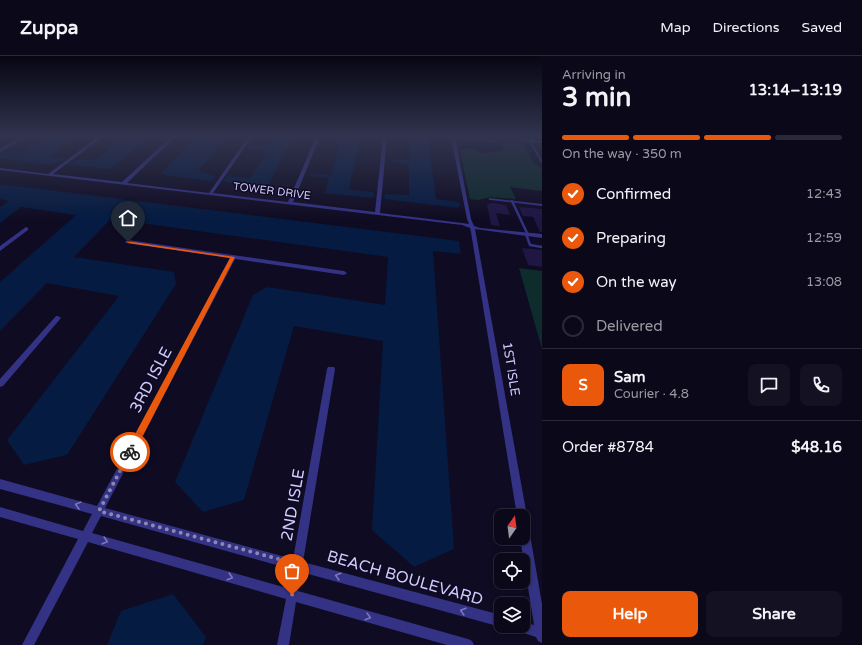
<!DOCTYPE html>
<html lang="en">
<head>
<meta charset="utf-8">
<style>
  :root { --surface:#0b081a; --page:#141123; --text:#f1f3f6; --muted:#9a9aa2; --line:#2b2939; --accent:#ea580c }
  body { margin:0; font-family:"Varela Round",sans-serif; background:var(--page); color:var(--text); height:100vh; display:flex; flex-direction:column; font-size:15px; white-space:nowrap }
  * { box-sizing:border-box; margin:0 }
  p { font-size:13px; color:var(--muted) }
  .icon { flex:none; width:22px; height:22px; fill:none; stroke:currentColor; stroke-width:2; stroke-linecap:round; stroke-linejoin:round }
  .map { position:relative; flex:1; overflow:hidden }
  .sheet { display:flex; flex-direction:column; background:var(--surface); width:320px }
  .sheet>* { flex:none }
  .needle { width:26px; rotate:14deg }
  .fabs { position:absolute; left:494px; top:453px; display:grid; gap:8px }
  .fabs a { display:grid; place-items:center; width:36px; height:36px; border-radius:8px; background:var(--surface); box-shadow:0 2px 6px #0003,0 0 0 1px var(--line); font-size:20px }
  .pin { position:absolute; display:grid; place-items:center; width:34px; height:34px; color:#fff; margin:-41px -17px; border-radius:50% 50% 50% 0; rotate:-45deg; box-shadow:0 0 4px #0007 }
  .pin .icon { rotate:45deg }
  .courier { position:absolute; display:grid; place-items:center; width:40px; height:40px; margin:-20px; border:3px solid #ea580c; border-radius:50%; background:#fff; color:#222; box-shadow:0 1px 5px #0007 }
  .summary em { font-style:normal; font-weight:800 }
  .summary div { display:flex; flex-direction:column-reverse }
  .summary { display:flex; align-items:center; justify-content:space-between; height:68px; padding:0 20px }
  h1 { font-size:26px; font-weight:800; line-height:30px }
  .bar { display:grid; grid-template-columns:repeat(4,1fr); gap:6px 4px; align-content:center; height:48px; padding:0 20px }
  .bar i { height:5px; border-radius:3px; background:var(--line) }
  .bar .on { background:var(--accent) }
  .bar p { grid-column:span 4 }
  .line { display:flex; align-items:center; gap:10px; padding:0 20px; border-top:1px solid var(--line) }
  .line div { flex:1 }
  .round { display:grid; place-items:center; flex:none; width:42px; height:42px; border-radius:8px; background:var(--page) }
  ol { padding:0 20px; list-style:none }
  li { display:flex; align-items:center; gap:12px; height:44px }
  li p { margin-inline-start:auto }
  li .icon { padding:4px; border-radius:50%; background:var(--accent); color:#fff; stroke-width:4 }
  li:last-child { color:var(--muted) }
  li i { width:22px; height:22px; border:2px solid var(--line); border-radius:50% }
  .primary-button { display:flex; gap:8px; margin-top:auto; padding:8px 20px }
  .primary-button a { flex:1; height:46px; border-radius:8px; background:var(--accent); color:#fff; font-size:16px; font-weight:800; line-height:46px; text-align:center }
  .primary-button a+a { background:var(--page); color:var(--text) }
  header { display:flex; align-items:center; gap:24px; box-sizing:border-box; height:56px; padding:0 20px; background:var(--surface); border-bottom:1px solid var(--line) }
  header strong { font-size:19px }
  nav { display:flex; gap:22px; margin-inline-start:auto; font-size:14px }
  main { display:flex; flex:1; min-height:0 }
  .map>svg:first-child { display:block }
</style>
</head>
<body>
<header>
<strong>Zuppa</strong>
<nav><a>Map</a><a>Directions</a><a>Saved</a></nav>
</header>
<main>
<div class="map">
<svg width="542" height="589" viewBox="0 0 542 589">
  <rect width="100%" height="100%" fill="#0f0b22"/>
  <path fill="#0e2c2b" d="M507 85 523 87 534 108 542 112V135L510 131 516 143 491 141 478 144 470 143 460 95 468 92 483 97 503 95 504 86Z
    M519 212 542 215V293Z"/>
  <path fill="#051b41" d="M49 81H77L50 100 66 103 61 106 47 109 0 102V98L3 96 23 97Z
    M125 81H148L111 113 67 109 76 104H95Z
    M197 81H227L198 115 216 120 215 122 211 125 164 119 162 116Z
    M275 81H293L269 128 258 130 223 126 227 120 250 122 267 95 248 92 250 89 269 90Z
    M342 81H361L349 132 352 134 373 136 375 140 372 142 325 137 329 122 310 120 311 117 331 119Z
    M409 81H428L436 143 458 146 461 149 458 152 384 143 385 138 409 139V109L390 105 389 103 410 104Z
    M0 128 459 185 461 198 433 195 454 493 414 511 372 474 383 285 294 270 244 444 203 456 175 426 253 239 267 231 385 249 388 201 111 163 74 201 174 216 176 228 67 399 24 409 7 384 119 240 47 227 0 275V226L76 159 21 151 0 167V151L9 145 0 143Z
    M173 538 206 581 203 589H107L121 555Z"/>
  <path fill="#1f1644" d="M493 147 506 149 510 159 496 157 500 170 491 169 487 148Z
    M519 151 542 153V176H540L533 161 523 160Z
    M522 192 542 194V211L528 209Z"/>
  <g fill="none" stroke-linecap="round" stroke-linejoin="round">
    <path stroke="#343285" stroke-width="2" d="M497 81 542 86
      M535 81 542 82
      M453 82 497 85V83
      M530 85 542 106"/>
    <path stroke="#343285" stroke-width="2.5" d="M512 145 528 179
      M526 178 530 189 542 191"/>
    <path fill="#343285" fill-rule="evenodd" d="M21 81H26L0 96V93Z
      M98 81H103L53 118 122 126 171 81H175L127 127 209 137 248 81H252L213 137 288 146 316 81H320L293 146 375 156 383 81H387L380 157 462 167 469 168 467 163 451 81H455L471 163 474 170 480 172 542 178V182L475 173 527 460 526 463 528 467 542 548V587L538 585 536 581 514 574 512 570H523V566L534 569 520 482H523V460H517L471 176 470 172 462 169 0 114V112L48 118Z
      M489 142 542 148V150L491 144H489Z
      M26 171 28 172V174L0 195V190Z
      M128 184 344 215 347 217 344 219 235 203 105 452 293 503 327 313 328 311H334L335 313 303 506 501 559V570H503L501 571 301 516 298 535 468 583 472 585 474 589H447L296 546 289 589H277L286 543 88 486 34 589H22L78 483 0 461V451L83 475 92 458 0 433V423L97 450 230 202 126 187 125 186ZM101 460 291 513 287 532 92 477Z
      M56 260H58L61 262 3 330 0 331V323Z"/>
  </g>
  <defs><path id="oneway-chevron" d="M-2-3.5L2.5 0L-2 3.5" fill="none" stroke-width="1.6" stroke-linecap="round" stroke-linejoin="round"/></defs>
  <g stroke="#7b77bc">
    <use href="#oneway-chevron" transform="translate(78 449) rotate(-165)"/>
    <use href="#oneway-chevron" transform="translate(105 485) rotate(16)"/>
    <use href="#oneway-chevron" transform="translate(338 520) rotate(-164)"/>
    <use href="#oneway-chevron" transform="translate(230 521) rotate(16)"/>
    <use href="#oneway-chevron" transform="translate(463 555) rotate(-164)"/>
    <use href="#oneway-chevron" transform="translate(368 561) rotate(16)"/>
  </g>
  <linearGradient id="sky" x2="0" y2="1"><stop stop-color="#080613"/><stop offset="0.49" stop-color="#31344f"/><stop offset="1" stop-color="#31344f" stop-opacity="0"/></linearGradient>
  <rect width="542" height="164" fill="url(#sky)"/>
  <path fill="#ea580c" d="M126 185 235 201 133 399 130 400 127 399V393L230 202 128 187Z"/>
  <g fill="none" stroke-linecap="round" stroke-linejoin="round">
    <path stroke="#8d88b2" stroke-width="4" stroke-dasharray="0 7.2" d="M130 396 99 455 297 508 292 539"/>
  </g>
  <g text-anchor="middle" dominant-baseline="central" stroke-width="3" stroke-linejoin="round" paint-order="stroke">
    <g font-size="11" fill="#d1ccff" stroke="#0f0b22">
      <text transform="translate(272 135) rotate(7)">TOWER DRIVE</text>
    </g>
    <g font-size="13" fill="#d1ccff" stroke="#0f0b22">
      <text transform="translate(511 313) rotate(81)">1ST ISLE</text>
    </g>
    <g font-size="16" fill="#d1ccff" stroke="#0f0b22">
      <text transform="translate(151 324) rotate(-62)">3RD ISLE</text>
      <text transform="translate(293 449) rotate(-80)">2ND ISLE</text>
      <text transform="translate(405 522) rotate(16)">BEACH BOULEVARD</text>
    </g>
  </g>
</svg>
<div class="fabs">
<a><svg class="needle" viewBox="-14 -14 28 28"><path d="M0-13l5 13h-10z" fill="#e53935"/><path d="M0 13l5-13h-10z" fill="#9a9aa2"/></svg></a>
<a><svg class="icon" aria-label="locate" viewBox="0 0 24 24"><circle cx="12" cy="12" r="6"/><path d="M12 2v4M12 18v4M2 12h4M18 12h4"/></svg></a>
<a><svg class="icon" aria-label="layers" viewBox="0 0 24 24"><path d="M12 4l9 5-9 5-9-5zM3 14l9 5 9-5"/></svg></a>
</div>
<div class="pin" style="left:292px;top:539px;background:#ea580c"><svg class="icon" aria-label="bag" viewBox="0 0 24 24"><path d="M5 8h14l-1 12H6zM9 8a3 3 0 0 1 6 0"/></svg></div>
<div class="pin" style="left:128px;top:186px;background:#1f2937"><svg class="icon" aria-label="home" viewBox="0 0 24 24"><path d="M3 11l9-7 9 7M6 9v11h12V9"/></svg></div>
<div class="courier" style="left:130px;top:396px"><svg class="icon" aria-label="bike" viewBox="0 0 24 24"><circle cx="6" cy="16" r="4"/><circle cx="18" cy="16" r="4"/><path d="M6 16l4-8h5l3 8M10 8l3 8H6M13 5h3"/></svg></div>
</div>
<section class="sheet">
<div class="summary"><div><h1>3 min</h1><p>Arriving in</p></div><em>13:14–13:19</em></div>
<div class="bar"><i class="on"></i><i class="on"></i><i class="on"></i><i></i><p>On the way · 350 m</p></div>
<ol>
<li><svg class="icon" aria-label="check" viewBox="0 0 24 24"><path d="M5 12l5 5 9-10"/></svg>Confirmed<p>12:43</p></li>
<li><svg class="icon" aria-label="check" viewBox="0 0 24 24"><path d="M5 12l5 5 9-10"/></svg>Preparing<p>12:59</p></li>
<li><svg class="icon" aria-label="check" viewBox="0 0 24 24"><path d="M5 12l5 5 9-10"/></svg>On the way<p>13:08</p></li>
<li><i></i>Delivered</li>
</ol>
<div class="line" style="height:72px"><b class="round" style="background:var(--accent);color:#fff">S</b><div><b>Sam</b><p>Courier · 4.8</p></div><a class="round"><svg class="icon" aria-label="chat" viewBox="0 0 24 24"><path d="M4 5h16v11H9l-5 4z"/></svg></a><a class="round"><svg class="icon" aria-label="phone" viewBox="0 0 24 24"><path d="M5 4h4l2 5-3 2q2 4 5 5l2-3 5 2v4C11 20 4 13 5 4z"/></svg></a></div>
<div class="line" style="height:52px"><div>Order #8784</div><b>$48.16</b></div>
<div class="primary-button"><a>Help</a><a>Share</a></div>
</section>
</main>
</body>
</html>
